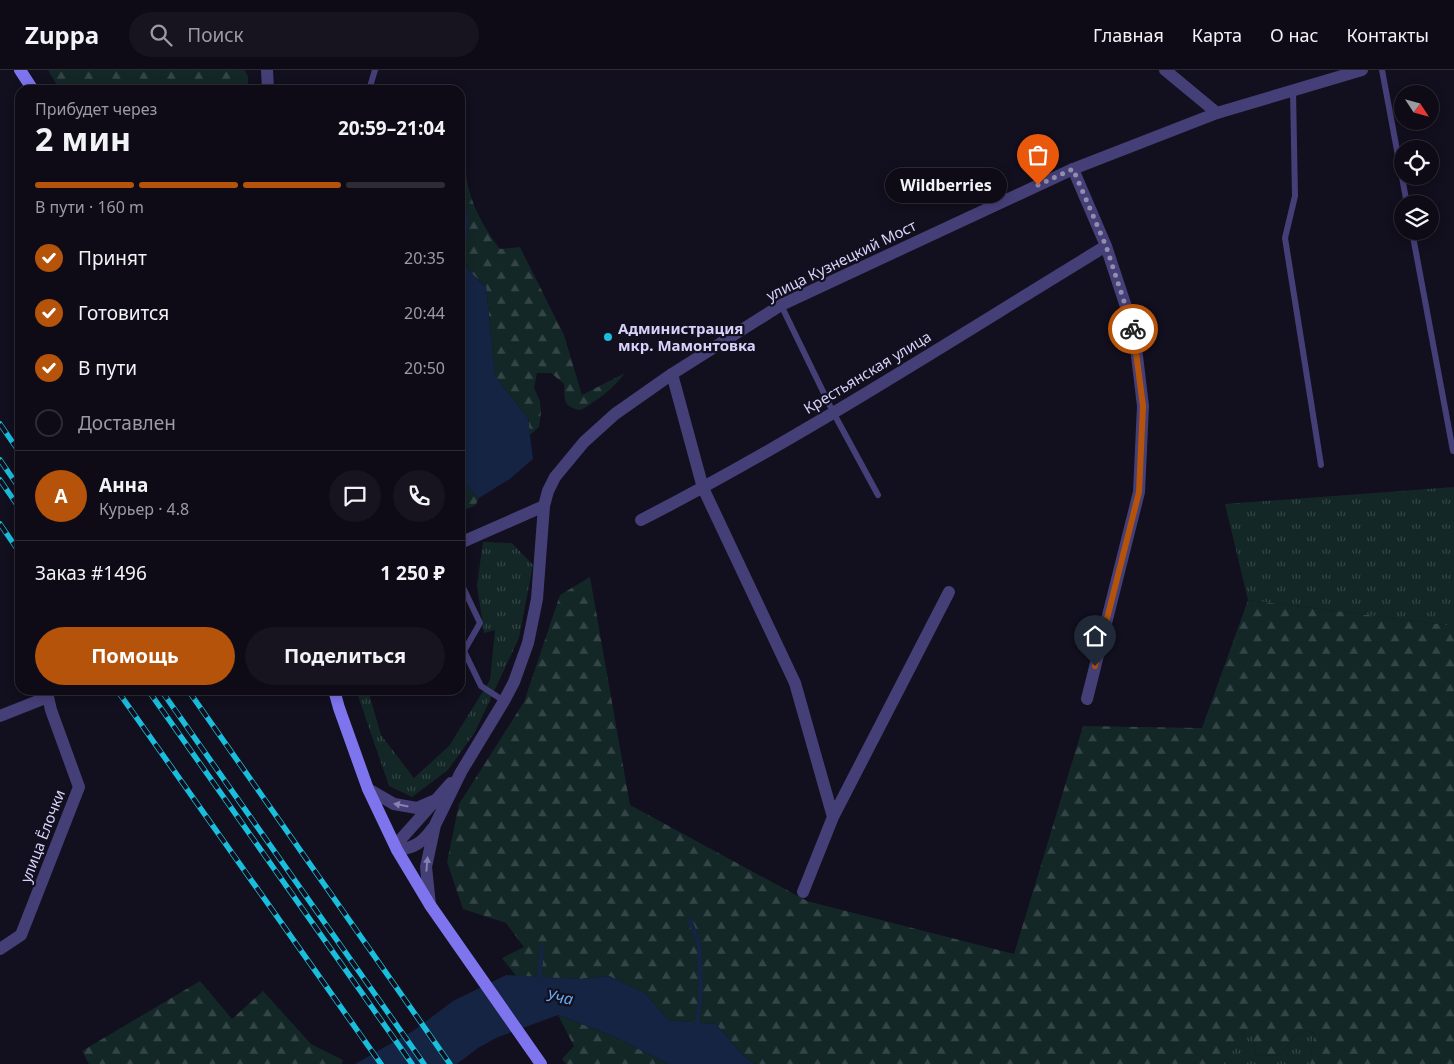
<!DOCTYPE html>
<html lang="ru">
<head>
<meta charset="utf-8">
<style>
  :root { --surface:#0e0b16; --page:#17141f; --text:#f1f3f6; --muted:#9b9ba1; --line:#2e2b35; --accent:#b45309 }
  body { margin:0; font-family:"Noto Sans",sans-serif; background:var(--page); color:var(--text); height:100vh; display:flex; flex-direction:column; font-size:19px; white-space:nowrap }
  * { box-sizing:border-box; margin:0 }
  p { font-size:16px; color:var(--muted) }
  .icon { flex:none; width:28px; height:28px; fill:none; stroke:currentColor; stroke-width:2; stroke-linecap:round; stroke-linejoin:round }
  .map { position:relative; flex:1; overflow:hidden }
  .drawer { position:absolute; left:15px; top:15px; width:450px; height:610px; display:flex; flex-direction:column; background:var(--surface); border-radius:15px; box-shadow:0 2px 12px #0003,0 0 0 1px var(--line) }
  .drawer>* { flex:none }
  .needle { width:32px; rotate:126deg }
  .buttons { position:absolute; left:1394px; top:15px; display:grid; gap:10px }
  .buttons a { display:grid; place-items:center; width:45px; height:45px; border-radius:50%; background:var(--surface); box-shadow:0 2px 12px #0003,0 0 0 1px var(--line); font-size:25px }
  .pin { position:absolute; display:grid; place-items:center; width:42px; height:42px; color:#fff; margin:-51px -21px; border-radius:50% 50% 50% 0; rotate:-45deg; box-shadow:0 0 5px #0007 }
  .pin .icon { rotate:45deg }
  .courier { position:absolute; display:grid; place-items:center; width:50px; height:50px; margin:-25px; border:4px solid #b45309; border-radius:50%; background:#fff; color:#222; box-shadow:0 1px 6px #0007 }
  .bubble { position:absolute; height:35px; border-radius:18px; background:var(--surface); box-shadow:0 2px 12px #0003,0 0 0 1px var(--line); font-size:16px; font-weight:700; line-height:35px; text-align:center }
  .overview em { font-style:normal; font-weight:700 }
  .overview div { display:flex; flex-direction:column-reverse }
  .overview { display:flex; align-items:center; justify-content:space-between; height:85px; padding:0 20px }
  h1 { font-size:32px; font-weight:700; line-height:38px }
  .bar { display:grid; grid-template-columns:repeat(4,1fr); gap:8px 5px; align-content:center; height:60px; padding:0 20px }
  .bar i { height:6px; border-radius:4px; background:var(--line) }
  .bar .selected { background:var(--accent) }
  .bar p { grid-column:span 4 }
  .line { display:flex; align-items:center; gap:12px; padding:0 20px; border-top:1px solid var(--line) }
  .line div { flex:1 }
  .round { display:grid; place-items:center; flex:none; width:52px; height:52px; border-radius:26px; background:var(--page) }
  ol { padding:0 20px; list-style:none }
  li { display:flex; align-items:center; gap:15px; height:55px }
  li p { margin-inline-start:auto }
  li .icon { padding:5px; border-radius:50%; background:var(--accent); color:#fff; stroke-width:4 }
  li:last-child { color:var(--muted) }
  li i { width:28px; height:28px; border:2px solid var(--line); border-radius:50% }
  .button { display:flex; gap:10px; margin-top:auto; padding:10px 20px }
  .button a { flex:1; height:58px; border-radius:30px; background:var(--accent); color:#fff; font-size:20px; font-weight:700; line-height:58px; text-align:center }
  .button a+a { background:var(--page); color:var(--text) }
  header { display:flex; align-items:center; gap:30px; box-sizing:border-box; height:70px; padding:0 25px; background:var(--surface); border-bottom:1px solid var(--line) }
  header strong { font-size:24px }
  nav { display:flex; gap:28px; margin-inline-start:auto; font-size:18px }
  .search { width:350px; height:45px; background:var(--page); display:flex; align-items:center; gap:12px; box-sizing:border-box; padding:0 18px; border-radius:28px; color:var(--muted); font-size:19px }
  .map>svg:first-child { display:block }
</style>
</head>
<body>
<header>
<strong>Zuppa</strong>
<div class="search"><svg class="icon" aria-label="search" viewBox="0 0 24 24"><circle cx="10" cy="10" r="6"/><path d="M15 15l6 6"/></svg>Поиск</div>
<nav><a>Главная</a><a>Карта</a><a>О нас</a><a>Контакты</a></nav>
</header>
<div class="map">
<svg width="1454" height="994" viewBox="0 0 1454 994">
  <defs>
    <pattern id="grass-tufts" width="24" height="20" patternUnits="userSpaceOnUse" patternTransform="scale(1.25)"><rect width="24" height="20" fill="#132727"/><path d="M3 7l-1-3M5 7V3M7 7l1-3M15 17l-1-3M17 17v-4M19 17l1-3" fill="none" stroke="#354547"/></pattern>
    <pattern id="forest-firs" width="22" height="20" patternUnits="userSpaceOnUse" patternTransform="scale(1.25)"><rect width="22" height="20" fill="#132727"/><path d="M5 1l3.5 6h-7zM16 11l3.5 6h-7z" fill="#354547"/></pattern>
  </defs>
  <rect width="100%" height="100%" fill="#120f1e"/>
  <path fill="url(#grass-tufts)" d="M1454 417V556L1248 530 1225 434Z
    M483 472 512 473 533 495 519 568 475 662 448 700 412 727 389 716 356 620H368L381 665 414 708 449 676 490 610 495 560 484 563 477 515Z
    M1305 961 1315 963 1310 994H1222L1242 968 1253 965 1256 986 1280 985 1296 965Z"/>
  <path fill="url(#forest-firs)" d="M48 0H245L248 7V20H60Z
    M466 104C469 132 484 158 500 179L520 177 564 265 582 325 625 303C612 320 599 329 581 340 562 337 565 330 564 314L551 303H537L534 318 540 331 541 342 539 357 530 365 528 348 495 306 486 217 471 203 463 188 469 150 460 121V108Z
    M460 407 464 414 479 428 475 436 460 441Z
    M590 507 630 735 807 831 1014 884 1083 656 1202 658 1248 530 1454 556V994H1310L1315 963 1305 961 1296 965 1280 985 1256 986 1253 966 1243 968 1222 994H755L743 985 716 954 668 950 646 924 609 906 581 909 517 907 502 888 524 877 506 853 463 839 447 792 459 734 524 632 560 525Z
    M200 911 232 949 263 921 311 974 343 990 342 994H89L82 981Z
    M558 945 608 964 669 994H566L562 989 574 976Z"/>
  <path fill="#142442" d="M460 121C463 130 469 142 469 151 468 188 452 187 486 217L495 306 528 348 533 389 511 408 479 428 464 414 460 407Z
    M506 905 580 909 609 906 646 924 668 950 716 954 743 985 755 994H669L608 964 558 945 496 968 478 978 457 994H355L413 961 453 931Z"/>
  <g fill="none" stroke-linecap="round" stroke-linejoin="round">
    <path stroke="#142442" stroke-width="4.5" d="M690 850 699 874 701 920 697 956
      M539 912 542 877"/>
    <path stroke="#453f78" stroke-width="6" d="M1382 0 1407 134
      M369 20 375 0
      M1293 21 1295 126 1285 168 1321 395
      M1412 161 1453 381
      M781 235 833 342 878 425
      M460 511 480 553 464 581 481 616 504 631"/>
    <path stroke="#453f78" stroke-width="12" d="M267 0 268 20
      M1165 0 1217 43
      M1073 99 1106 176 1134 261 1143 336 1139 422 1087 629
      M672 304 703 418 795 613 833 747
      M641 450C801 368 953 269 1106 176
      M460 473 544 436
      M803 822 833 747 949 522
      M0 879 21 865 79 717 51 640 48 627"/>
    <path stroke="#453f78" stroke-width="12" d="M0 646 48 627
      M368 719 394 734 417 738 433 731
      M397 780 401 769 451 713
      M397 780C414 778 422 773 432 759
      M430 835 426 797 435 755 461 702 504 631 514 612 528 573 537 529 544 436 548 421 555 407 584 372 615 344 672 304 781 235 1073 99 1217 43 1362 0"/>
    <path stroke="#7e74ee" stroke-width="12" d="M20 0 33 20
      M334 620 339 638 368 719 397 780 430 835 541 994"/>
    <defs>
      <path id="rail" d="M0 354 20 383
        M0 390 20 419
        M0 410 20 439
        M0 454 20 483
        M117 620 381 994
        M148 620 412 994
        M161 620 424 994
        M188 620 450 994"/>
    </defs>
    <use href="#rail" stroke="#1abedd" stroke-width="5.5"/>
    <use href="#rail" stroke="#120f1e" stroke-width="4" stroke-dasharray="11" stroke-linecap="butt"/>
  </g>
  <defs><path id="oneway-solid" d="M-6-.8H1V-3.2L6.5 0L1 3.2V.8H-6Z" transform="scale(1.25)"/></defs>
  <g fill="#8781b2">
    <use href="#oneway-solid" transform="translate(401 735) rotate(-169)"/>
    <use href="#oneway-solid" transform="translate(427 794) rotate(-85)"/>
  </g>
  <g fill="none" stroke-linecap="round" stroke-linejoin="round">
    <path stroke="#938dad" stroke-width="5" stroke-dasharray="0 9" d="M1038 115 1073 99 1106 176 1133 259"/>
    <path stroke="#b45309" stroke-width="6" d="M1095 596 1139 422 1143 336 1133 259"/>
  </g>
  <circle fill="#1abedd" stroke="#120f1e" stroke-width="2" cx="608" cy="267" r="5"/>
  <g text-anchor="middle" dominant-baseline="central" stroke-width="4.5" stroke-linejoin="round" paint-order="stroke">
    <g font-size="15" fill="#d8d1fa" stroke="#120f1e">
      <text transform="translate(841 190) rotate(-26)">улица Кузнецкий Мост</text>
      <text transform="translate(867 302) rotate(-31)">Крестьянская улица</text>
      <text transform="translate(42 766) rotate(-69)">улица Ёлочки</text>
    </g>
    <g font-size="15" font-weight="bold" fill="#d8d1fa" stroke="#120f1e" text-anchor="start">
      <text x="618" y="258">Администрация<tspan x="618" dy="17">мкр. Мамонтовка</tspan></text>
    </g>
    <g font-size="16" font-style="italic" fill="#6baaed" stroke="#120f1e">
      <text transform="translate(560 927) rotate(9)">Уча</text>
    </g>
  </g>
</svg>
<div class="buttons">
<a><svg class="needle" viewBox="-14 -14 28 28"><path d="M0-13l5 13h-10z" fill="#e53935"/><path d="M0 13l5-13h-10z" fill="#9b9ba1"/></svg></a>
<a><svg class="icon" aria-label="locate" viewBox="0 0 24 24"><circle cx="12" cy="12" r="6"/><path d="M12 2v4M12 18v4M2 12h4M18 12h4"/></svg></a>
<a><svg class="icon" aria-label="layers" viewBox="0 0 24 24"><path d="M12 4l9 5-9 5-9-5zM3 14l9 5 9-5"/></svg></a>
</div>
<div class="pin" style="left:1038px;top:115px;background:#ea580c"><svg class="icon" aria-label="bag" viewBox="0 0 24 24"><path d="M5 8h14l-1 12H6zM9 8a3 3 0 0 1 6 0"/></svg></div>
<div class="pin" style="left:1095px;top:596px;background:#1f2937"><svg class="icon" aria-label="home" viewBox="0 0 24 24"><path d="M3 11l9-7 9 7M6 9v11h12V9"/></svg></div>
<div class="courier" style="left:1133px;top:259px"><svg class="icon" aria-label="bike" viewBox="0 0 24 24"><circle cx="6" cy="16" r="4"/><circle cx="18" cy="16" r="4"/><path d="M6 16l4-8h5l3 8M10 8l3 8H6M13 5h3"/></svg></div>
<div class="bubble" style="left:885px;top:98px;width:122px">Wildberries</div>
<section class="drawer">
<div class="overview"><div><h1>2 мин</h1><p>Прибудет через</p></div><em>20:59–21:04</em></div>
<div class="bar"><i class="selected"></i><i class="selected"></i><i class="selected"></i><i></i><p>В пути · 160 m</p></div>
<ol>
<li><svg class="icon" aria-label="check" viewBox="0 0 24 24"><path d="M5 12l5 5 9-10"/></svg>Принят<p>20:35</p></li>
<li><svg class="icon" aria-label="check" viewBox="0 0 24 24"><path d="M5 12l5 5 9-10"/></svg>Готовится<p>20:44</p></li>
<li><svg class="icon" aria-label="check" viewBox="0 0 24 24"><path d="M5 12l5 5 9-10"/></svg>В пути<p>20:50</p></li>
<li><i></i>Доставлен</li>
</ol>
<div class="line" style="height:90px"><b class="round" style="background:var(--accent);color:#fff">А</b><div><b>Анна</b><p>Курьер · 4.8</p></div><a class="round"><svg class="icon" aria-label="chat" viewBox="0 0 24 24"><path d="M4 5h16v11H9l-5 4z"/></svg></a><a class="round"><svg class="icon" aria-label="phone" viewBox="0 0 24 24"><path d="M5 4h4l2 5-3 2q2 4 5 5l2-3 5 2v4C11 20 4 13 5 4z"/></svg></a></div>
<div class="line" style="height:65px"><div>Заказ #1496</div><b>1 250 ₽</b></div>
<div class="button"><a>Помощь</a><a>Поделиться</a></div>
</section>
</div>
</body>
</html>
